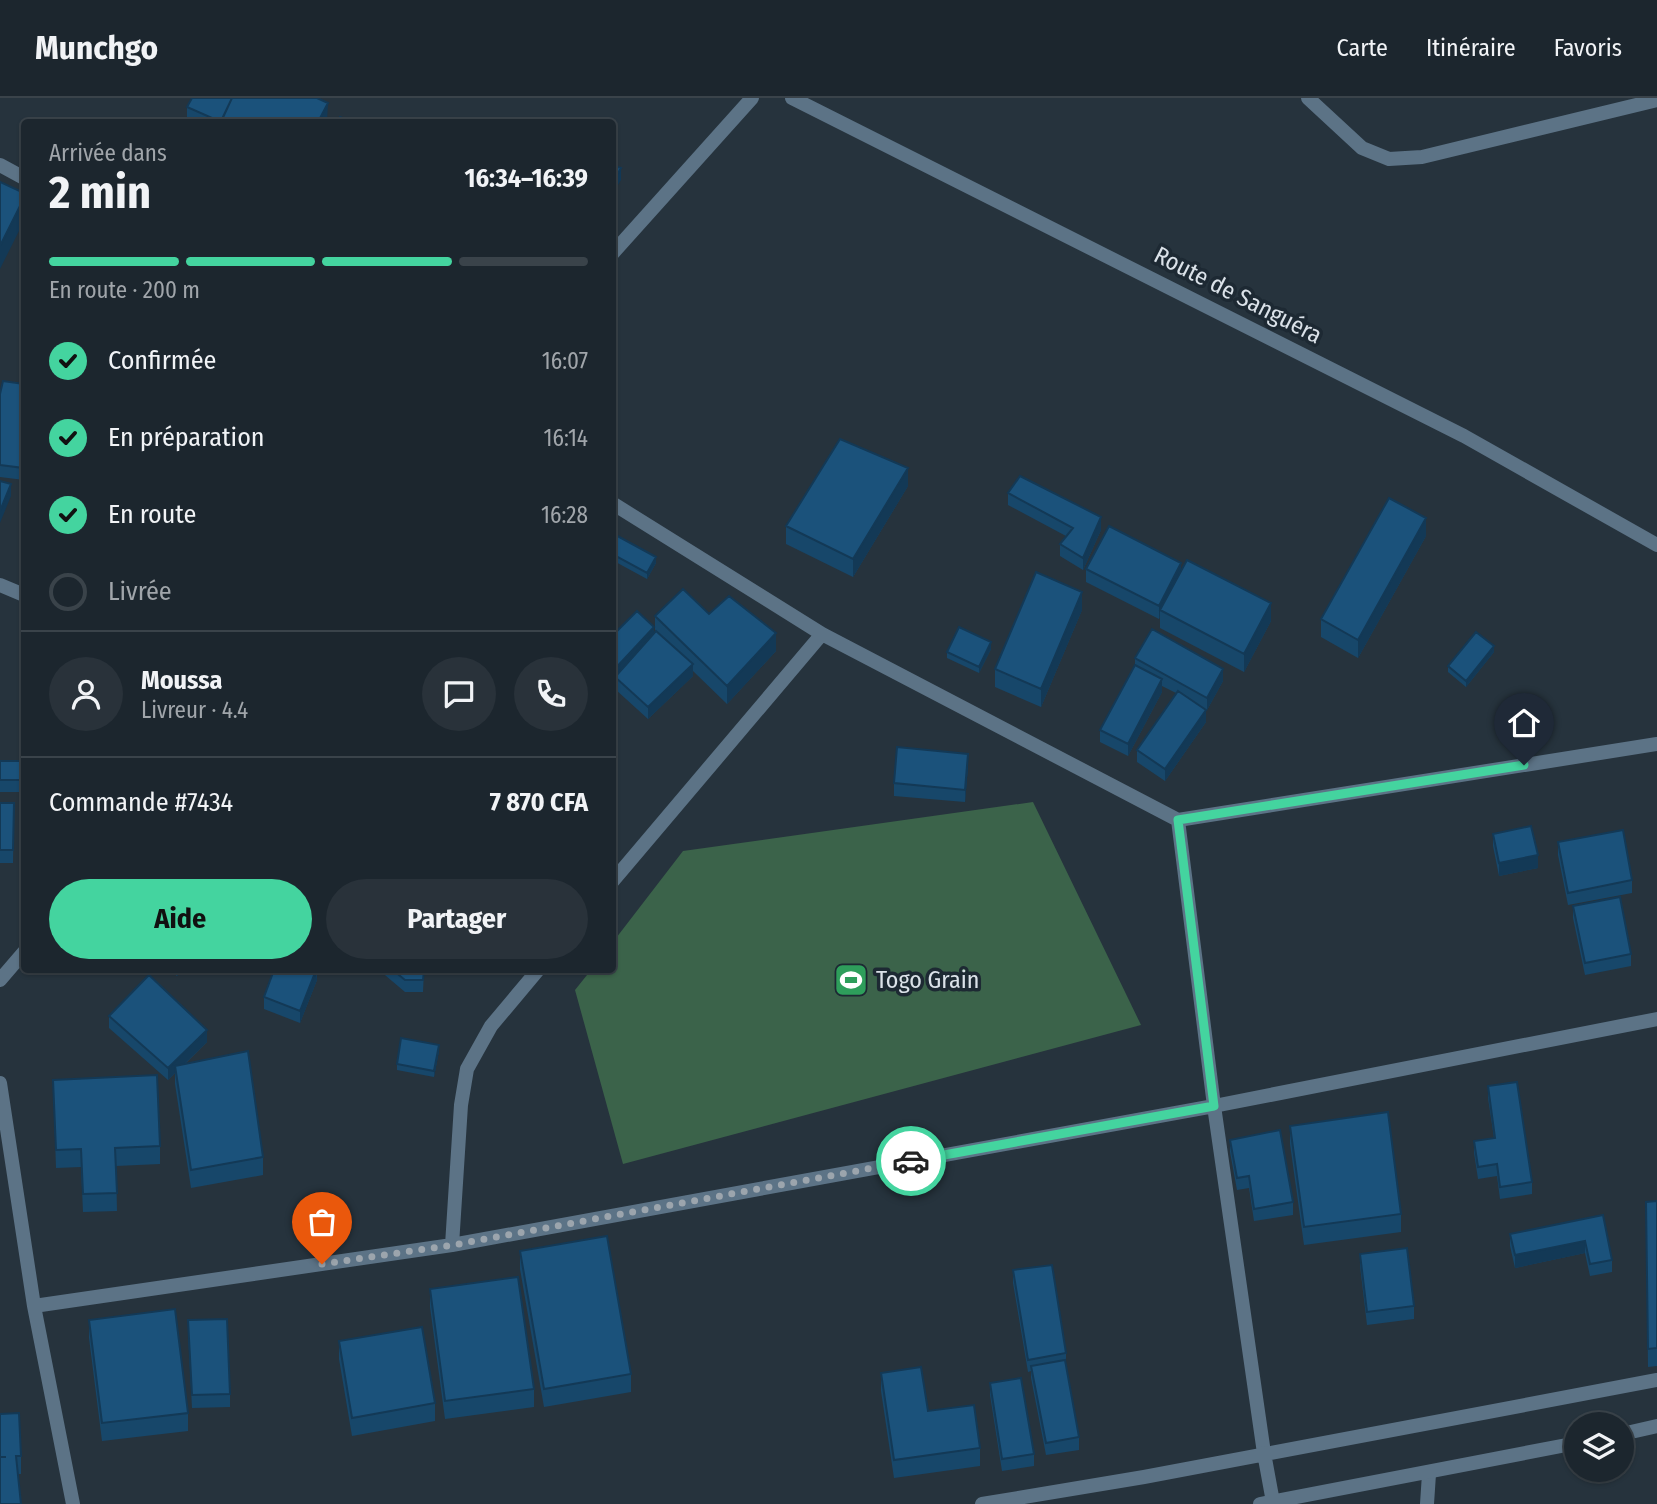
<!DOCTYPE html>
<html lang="fr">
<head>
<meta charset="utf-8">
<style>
  :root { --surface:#1c262e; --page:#29323a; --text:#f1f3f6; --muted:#a0a5aa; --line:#3a434a; --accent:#44d49f }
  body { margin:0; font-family:"Fira Sans Condensed",sans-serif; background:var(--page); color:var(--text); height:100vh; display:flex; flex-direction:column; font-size:26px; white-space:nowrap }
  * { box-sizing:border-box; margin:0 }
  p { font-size:23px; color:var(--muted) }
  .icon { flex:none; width:38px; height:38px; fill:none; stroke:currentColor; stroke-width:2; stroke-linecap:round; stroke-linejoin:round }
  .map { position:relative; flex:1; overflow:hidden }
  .side { position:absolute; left:21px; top:21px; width:595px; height:854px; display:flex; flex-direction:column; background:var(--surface); border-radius:7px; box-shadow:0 2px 5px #0004,0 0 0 2px var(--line) }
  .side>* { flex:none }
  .fabs { position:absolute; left:1564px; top:1314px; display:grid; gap:14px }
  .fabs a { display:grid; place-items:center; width:70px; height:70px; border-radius:50%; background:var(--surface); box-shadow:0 2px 5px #0004,0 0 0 2px var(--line); font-size:35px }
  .pin { position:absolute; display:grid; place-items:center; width:60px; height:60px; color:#fff; margin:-72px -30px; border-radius:50% 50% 50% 0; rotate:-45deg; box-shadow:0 0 7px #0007 }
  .pin .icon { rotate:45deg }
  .courier { position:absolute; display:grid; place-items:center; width:70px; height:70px; margin:-35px; border:5px solid #44d49f; border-radius:50%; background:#fff; color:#222; box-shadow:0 2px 9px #0007 }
  .head em { font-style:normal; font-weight:700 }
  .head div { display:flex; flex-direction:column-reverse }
  .head { display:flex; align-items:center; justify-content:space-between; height:119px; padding:0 28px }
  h1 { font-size:46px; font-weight:700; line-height:52px }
  .bar { display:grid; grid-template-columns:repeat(4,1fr); gap:10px 7px; align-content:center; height:84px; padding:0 28px }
  .bar i { height:9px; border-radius:5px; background:var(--line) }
  .bar .active { background:var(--accent) }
  .bar p { grid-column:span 4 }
  .line { display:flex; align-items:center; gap:18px; padding:0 28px; border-top:2px solid var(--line) }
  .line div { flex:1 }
  .round { display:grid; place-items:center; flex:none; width:74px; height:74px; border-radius:37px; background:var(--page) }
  ol { padding:0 28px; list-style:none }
  li { display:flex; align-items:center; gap:21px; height:77px }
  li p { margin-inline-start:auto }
  li .icon { padding:7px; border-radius:50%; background:var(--accent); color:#111; stroke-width:4 }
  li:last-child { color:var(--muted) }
  li i { width:38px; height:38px; border:4px solid var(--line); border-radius:50% }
  .action { display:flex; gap:14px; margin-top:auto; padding:14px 28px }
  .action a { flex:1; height:80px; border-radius:42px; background:var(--accent); color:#111; font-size:28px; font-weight:700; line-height:80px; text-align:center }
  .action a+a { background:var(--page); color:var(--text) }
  header { display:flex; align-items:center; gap:42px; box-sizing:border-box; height:98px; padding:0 35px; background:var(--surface); border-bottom:2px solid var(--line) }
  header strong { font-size:33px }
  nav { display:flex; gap:38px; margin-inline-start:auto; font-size:24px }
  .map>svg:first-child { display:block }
</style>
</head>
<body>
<header>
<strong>Munchgo</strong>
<nav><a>Carte</a><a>Itinéraire</a><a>Favoris</a></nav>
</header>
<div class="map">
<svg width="1657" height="1406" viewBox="0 0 1657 1406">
  <rect width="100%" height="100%" fill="#26333d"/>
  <path fill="#3b634a" d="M1033 704 1141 927 623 1066 575 892 591 872H612L613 844 683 753Z"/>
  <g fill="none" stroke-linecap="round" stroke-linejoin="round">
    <path stroke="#5c7386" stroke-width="14" d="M1308 0 1362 50 1389 61 1422 59 1657 2
      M0 67 24 80
      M612 156 752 0
      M612 405 822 536 1178 722 1657 646
      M0 487 24 497
      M1178 722 1214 1008 1657 921
      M612 784 822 536
      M0 882 24 854
      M0 985 34 1208 73 1406
      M452 1147 461 1007 467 971 491 928 538 872
      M34 1208 452 1147 1214 1008 1264 1355
      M1427 1406 1429 1376"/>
    <path stroke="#5c7386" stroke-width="14" d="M792 0 1464 338 1657 447
      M1622 1336 1657 1328
      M1264 1355 1273 1404
      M982 1406 1144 1379 1657 1282
      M1260 1406 1577 1345"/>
  </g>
  <path fill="#17476a" d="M187 9 328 23 327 24H194L187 21Z
    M24 286V382L0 379V296Z
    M908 388 853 479 786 446V428Z
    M1008 395 1101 432 1083 472 1060 458V446L1066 438 1008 407Z
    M612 435 656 465 647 481 612 462Z
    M1426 438 1358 560 1321 539V521Z
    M1086 471 1181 472 1271 523 1244 574 1160 530V518L1159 521 1086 484Z
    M1082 512 1041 609 995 589V571Z
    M709 516 776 553 727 606 693 573V578L648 621 615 591V583L612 586V538L654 535 655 534V518Z
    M991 551 979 575 947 560V554Z
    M1494 554 1466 589 1448 574V568Z
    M1135 560 1223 583 1207 612 1204 611 1206 624 1165 683 1137 664V652L1176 595 1162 588V594L1128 658 1100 644V632L1135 567Z
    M0 663H24V694H0Z
    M968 668 965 704 894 698V685Z
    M0 705H14L13 765H0Z
    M1493 736 1538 770 1499 778 1493 748Z
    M1558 744 1632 782V795L1568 807 1558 757Z
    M1573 808 1631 856V868L1585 877 1573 820Z
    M169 872H182L177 878Z
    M317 872V882L300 925 264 911V899Z
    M379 872H424L423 894H405Z
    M109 918 207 944 185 966 263 1059V1077L191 1090 175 986V975L168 982 109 930Z
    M439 953 434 979 397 972V966Z
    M53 982 160 1048V1066L116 1068 117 1113 83 1114 81 1069 56 1070Z
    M1488 988 1532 1084V1096L1500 1101 1497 1078 1478 1081 1474 1055V1043L1494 1040 1488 1000Z
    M1290 1028 1401 1116V1134L1304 1147 1290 1046Z
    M1230 1042 1293 1104V1117L1254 1123 1249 1090 1237 1092 1230 1054Z
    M1657 1103V1268L1648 1269 1646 1104Z
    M1603 1117 1612 1162V1174L1590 1178 1585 1155 1515 1170 1510 1148V1136Z
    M520 1153 631 1276V1294L544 1309 520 1171Z
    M1360 1156 1414 1208V1221L1367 1227 1360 1168Z
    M1013 1172 1066 1255V1267L1079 1339V1352L1046 1357 1031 1280V1273L1028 1274 1013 1185Z
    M430 1191 534 1291V1309L445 1321 430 1209Z
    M89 1222 188 1315V1333L102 1343 89 1240Z
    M188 1235 230 1296V1309L192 1310Z
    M339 1243 435 1305V1323L352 1338 339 1261Z
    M881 1275 928 1313 980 1350V1368L894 1380 881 1293Z
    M990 1285 1034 1356V1368L1002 1373 990 1297Z
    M0 1316 21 1358V1376H18Z"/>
  <path fill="#133956" d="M328 5 327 24H318Z
    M621 70V82L612 97V85Z
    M24 100V123L0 171V148Z
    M908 370V388L853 479V461Z
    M11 386V398L0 425V413Z
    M1101 419V432L1083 472V460Z
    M1426 420V438L1358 560V542Z
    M656 459V465L647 481V475Z
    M1181 465V477L1160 512V518L1159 521V508Z
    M1082 494V512L1041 609V591Z
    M1271 505V523L1244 574V556Z
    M654 529V541L615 579V583L612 586V574Z
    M776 535V553L727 606V588Z
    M991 544V551L979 575V569Z
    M1494 548V554L1466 589V583Z
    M693 566V578L648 621V609Z
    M1223 571V583L1207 612V600Z
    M1162 581V594L1128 658V646Z
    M1206 612V624L1165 683V671Z
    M968 656V668L965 704V692Z
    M1538 757V770L1499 778V765Z
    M177 872H182L177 878Z
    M316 872 317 882 300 925V913Z
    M207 932V944L176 974 175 968V975L168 982V970Z
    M439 947V953L434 979V973Z
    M1585 1143V1155L1515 1170V1157Z"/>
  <path fill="#1b527b" stroke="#133956" stroke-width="2" d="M192 0H232L221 24 187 9Z
    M232 0H317L328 5 318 24H223L221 23Z
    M340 19 352 24H337Z
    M612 67 621 70 612 85Z
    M0 84 24 95V100L0 148Z
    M3 283 24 286V370L0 367V296Z
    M840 341 908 370 853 461 786 428Z
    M1020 378 1101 419 1083 460 1060 446 1073 430 1008 395Z
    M0 383 11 386 0 413Z
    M1389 400 1426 420 1358 542 1321 521Z
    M1109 428 1181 465 1159 508 1086 471Z
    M612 435 656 459 647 475 612 456Z
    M1187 462 1271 505 1244 556 1160 512Z
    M1036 474 1082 494 1041 591 995 571Z
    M683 491 709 516 729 498 776 535 727 588 655 518Z
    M637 513 654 529 612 574V538Z
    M959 529 991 544 979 569 947 554Z
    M1152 531 1223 571 1207 600 1135 560Z
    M656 533 693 566 648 609 615 579Z
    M1476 534 1494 548 1466 583 1448 568Z
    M1135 567 1162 581 1128 646 1100 632Z
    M1178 593 1206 612 1165 671 1137 652Z
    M897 649 968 656 965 692 894 685Z
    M0 663H24V682H0Z
    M0 705H14L13 752H0Z
    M1531 728 1538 757 1499 765 1493 736Z
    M1623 732 1632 782 1568 795 1558 744Z
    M1620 799 1631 856 1585 865 1573 808Z
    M274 872H316L300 913 264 899Z
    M393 872H424L423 882H405Z
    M149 877 207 932 168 970 109 918Z
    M401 940 439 947 434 973 397 966Z
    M248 953 263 1059 191 1072 175 968Z
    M157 977 160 1048 115 1050 117 1095 83 1096 81 1051 56 1052 53 982Z
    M1517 984 1532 1084 1500 1089 1497 1066 1478 1069 1474 1043 1495 1040 1488 988Z
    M1388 1014 1401 1116 1304 1129 1290 1028Z
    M1280 1032 1293 1104 1254 1111 1249 1078 1237 1080 1230 1042Z
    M1657 1103V1250L1648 1251 1646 1104Z
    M1603 1117 1612 1162 1590 1166 1585 1143 1515 1157 1510 1136Z
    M607 1138 631 1276 544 1291 520 1153Z
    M1407 1150 1414 1208 1367 1214 1360 1156Z
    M1052 1167 1066 1255 1028 1262 1013 1172Z
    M518 1179 534 1291 445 1303 430 1191Z
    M175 1211 188 1315 102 1325 89 1222Z
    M227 1221 230 1296 192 1297 188 1222Z
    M422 1229 435 1305 352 1320 339 1243Z
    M1065 1262 1079 1339 1046 1345 1031 1268Z
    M921 1269 928 1313 974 1307 980 1350 894 1362 881 1275Z
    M1021 1280 1034 1356 1002 1361 990 1285Z
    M19 1315 21 1358H16L21 1406H0V1359H6H0V1316Z"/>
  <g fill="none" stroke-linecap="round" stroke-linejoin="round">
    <path stroke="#9ca5ad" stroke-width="7" stroke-dasharray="0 12.6" d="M322 1166 453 1147 911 1063"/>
    <path stroke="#44d49f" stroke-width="9" d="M911 1063 1214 1008 1178 722 1524 667"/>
  </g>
  <defs>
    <symbol id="stadium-square" viewBox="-11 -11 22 22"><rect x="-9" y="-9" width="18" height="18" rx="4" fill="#2e9e5b" stroke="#1d2933"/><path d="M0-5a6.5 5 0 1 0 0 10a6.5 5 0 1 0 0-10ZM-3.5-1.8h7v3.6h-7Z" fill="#fff"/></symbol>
  </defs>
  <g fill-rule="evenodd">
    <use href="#stadium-square" x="832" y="863" width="38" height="38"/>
  </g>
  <g text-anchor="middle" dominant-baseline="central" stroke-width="7" stroke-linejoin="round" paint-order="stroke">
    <g font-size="24" fill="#dbe2e9" stroke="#1d2933">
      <text transform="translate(1238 197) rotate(27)">Route de Sanguéra</text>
    </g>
    <g font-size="24" fill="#dbe2e9" stroke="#1d2933" text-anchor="start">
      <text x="876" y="882">Togo Grain</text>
    </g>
  </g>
</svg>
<div class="fabs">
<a><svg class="icon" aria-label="layers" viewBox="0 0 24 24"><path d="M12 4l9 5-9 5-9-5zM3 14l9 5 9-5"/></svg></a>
</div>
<div class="pin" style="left:322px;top:1166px;background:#ea580c"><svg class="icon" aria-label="bag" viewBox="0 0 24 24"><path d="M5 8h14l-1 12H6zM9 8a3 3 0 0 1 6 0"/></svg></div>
<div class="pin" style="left:1524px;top:667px;background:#1f2937"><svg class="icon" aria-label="home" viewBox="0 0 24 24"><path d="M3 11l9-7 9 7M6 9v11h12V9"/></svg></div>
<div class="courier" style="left:911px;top:1063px"><svg class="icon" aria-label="car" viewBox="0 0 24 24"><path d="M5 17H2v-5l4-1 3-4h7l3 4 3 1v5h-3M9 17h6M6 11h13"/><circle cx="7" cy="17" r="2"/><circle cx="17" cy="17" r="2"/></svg></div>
<section class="side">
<div class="head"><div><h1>2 min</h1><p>Arrivée dans</p></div><em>16:34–16:39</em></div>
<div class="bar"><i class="active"></i><i class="active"></i><i class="active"></i><i></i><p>En route · 200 m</p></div>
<ol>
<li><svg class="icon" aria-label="check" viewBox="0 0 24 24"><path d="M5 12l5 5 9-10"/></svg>Confirmée<p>16:07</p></li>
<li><svg class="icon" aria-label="check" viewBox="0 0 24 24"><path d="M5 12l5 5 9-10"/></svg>En préparation<p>16:14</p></li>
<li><svg class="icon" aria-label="check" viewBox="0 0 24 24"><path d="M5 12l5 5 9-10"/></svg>En route<p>16:28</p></li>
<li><i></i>Livrée</li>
</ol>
<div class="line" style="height:126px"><a class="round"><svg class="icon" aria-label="person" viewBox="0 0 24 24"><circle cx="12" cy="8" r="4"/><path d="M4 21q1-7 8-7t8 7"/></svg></a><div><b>Moussa</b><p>Livreur · 4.4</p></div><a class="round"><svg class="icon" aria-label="chat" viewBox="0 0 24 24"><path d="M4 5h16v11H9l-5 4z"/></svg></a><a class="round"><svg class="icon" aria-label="phone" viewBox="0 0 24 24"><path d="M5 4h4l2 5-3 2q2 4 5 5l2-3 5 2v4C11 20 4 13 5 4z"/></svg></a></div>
<div class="line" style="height:91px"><div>Commande #7434</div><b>7 870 CFA</b></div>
<div class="action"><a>Aide</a><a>Partager</a></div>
</section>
</div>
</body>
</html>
